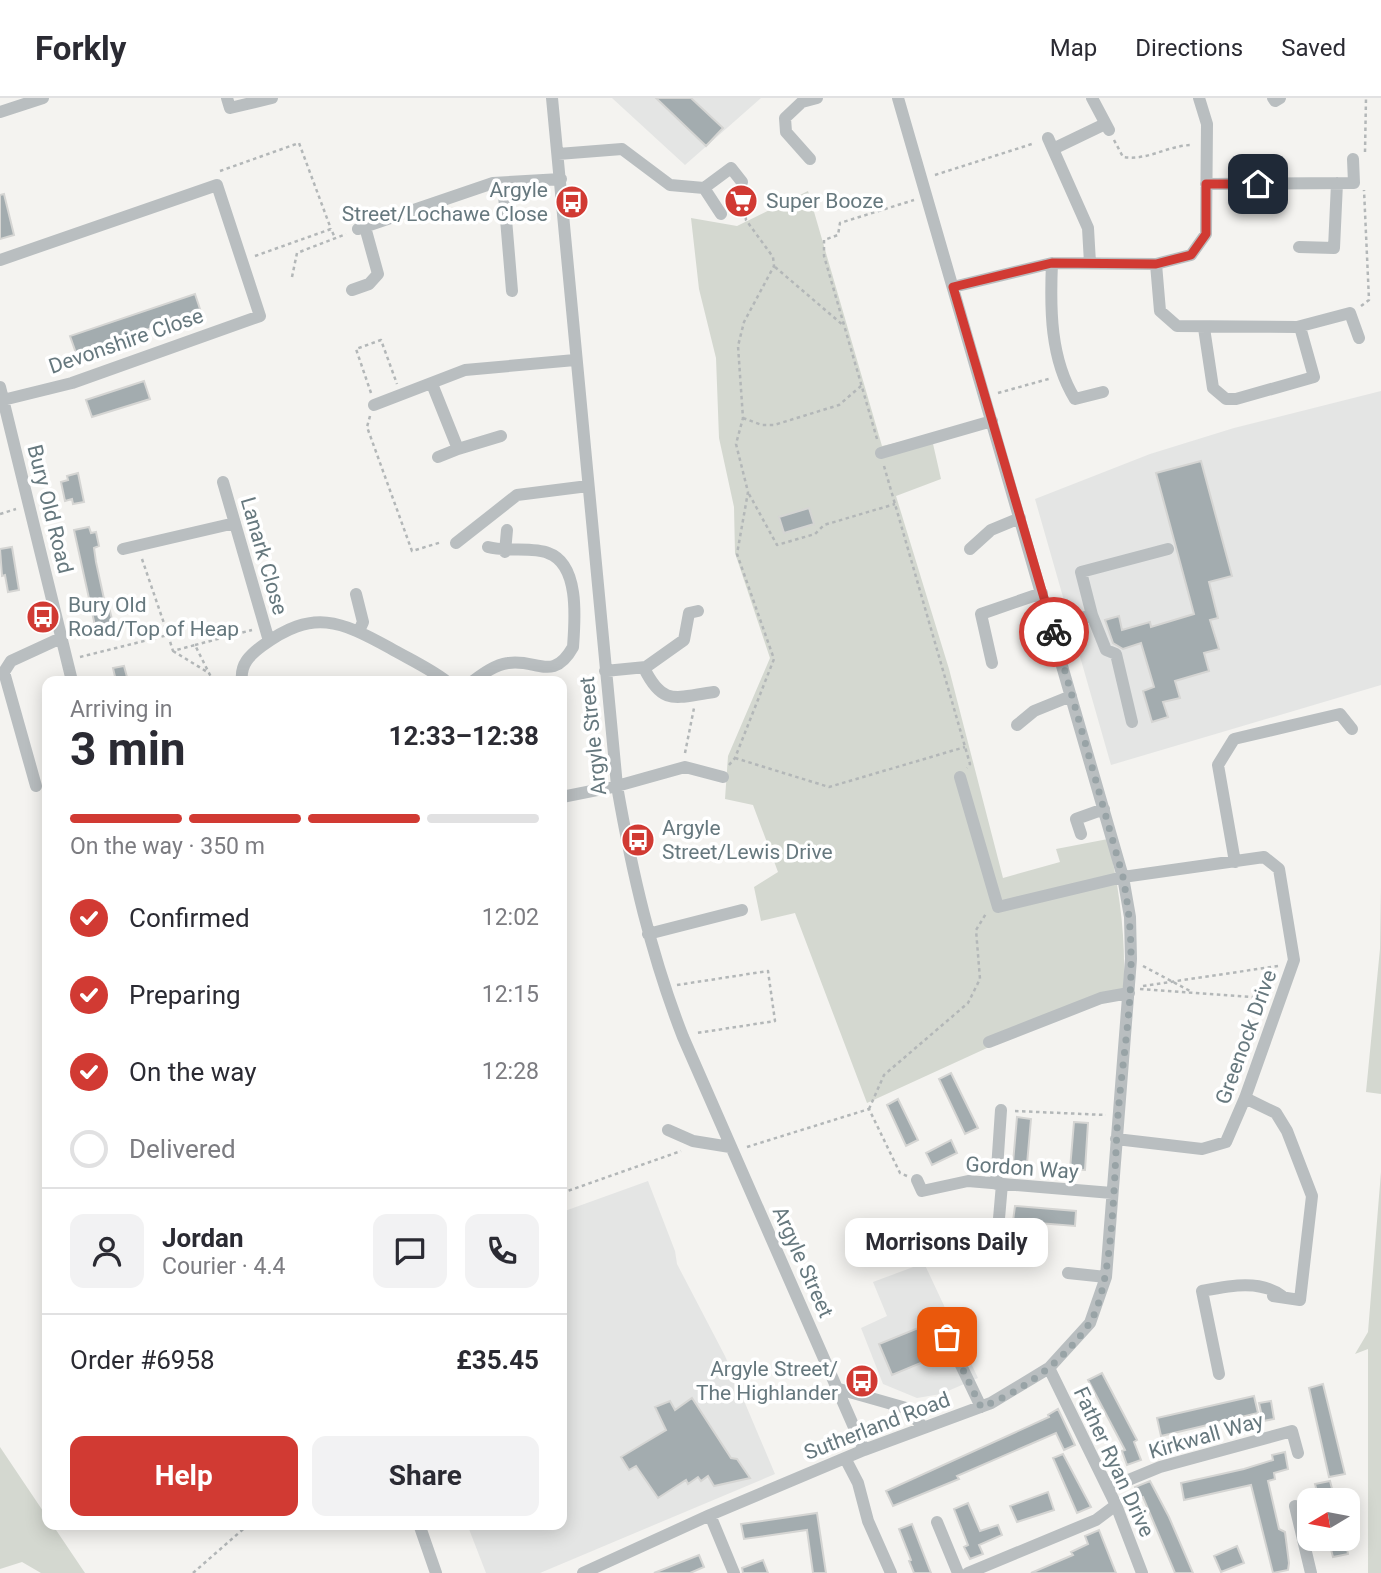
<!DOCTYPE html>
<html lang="en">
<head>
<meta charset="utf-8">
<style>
  :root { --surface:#fff; --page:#f2f2f3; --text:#2b2b33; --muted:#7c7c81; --line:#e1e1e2; --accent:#d13a33 }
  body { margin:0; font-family:Roboto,sans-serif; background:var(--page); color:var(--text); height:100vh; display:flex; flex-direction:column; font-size:26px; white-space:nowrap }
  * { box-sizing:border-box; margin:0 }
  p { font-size:23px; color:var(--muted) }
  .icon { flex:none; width:38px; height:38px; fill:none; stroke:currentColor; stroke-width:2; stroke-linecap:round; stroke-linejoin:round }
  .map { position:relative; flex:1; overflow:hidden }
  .details { position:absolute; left:42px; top:578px; width:525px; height:854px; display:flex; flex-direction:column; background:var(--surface); border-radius:14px; box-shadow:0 4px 18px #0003 }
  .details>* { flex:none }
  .needle { width:46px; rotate:260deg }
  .fabs { position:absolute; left:1297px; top:1390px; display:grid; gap:14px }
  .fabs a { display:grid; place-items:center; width:63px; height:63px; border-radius:14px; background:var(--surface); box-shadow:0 4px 18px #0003; font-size:35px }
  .pin { position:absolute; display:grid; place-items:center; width:60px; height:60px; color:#fff; margin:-30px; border-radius:14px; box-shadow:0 4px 10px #0006 }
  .courier { position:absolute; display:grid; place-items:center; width:70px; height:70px; margin:-35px; border:5px solid #d13a33; border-radius:50%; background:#fff; color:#222; box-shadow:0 2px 9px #0007 }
  .bubble { position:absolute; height:49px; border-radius:14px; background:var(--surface); box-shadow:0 4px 18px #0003; font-size:23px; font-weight:700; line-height:49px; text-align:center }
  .summary em { font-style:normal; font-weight:700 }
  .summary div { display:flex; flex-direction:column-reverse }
  .summary { display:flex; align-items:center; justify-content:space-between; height:119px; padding:0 28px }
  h1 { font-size:46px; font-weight:700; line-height:52px }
  .bar { display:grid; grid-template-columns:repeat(4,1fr); gap:10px 7px; align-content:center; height:84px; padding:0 28px }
  .bar i { height:9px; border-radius:5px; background:var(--line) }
  .bar .on { background:var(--accent) }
  .bar p { grid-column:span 4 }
  .line { display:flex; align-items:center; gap:18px; padding:0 28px; border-top:2px solid var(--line) }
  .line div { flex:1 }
  .round { display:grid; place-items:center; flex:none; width:74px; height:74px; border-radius:14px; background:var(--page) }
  ol { padding:0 28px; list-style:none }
  li { display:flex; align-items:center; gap:21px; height:77px }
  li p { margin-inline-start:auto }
  li .icon { padding:7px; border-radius:50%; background:var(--accent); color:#fff; stroke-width:4 }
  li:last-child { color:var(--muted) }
  li i { width:38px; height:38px; border:4px solid var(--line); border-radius:50% }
  .cta { display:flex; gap:14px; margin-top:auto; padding:14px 28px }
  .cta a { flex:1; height:80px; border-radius:14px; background:var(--accent); color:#fff; font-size:28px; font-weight:700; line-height:80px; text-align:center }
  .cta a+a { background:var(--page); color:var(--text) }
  header { display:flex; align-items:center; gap:42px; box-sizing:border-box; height:98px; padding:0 35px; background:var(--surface); border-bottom:2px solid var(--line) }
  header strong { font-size:33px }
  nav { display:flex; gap:38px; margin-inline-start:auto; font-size:24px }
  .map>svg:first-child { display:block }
</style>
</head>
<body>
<header>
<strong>Forkly</strong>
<nav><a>Map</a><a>Directions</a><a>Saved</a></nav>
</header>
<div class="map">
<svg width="1381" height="1475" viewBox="0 0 1381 1475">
  <rect width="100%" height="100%" fill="#f4f3f0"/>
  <path fill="#e4e5e4" d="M612 0H761L685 67Z
    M1381 293V587L1111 667 1035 401 1150 356 1234 330Z
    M648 1083 675 1153 677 1166 725 1258 775 1376 540 1475H486L467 1426H562V1114Z
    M924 1165 978 1280 941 1296 917 1300 883 1286 861 1230 887 1218 873 1184Z"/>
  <path fill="#d4d8d0" d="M808 93 882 348 931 337 941 381 896 398 949 571 1003 780 1060 764 1056 751 1108 741C1120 794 1127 845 1123 900L1104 904 987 950 867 1005 795 815 761 823 754 789 778 774 753 707 725 701 728 658 770 560 735 455 734 409 719 340 716 260 699 191 691 120 737 128Z
    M1381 789V996L1366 994 1380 851Z
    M1381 1074V1475H1368V1251L1355 1256 1368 1234Z
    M0 1349 47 1419V1426H52L85 1475H41L22 1464 0 1471Z"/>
  <path fill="#a3acaf" stroke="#d5d5d3" stroke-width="2" d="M656 0H691L723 30 706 48Z
    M4 96 14 137 0 141V97Z
    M195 196 201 214 76 255 70 238Z
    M144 283 150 301 92 319 86 302Z
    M1201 363 1232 478 1209 484 1218 520 1210 522 1219 551 1204 555 1209 573 1175 583 1180 600 1163 604 1168 619 1152 624 1143 593 1154 589 1141 545 1123 551 1113 545 1105 522 1119 518 1122 532 1150 524 1151 529 1194 516 1156 375Z
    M78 375 84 404 73 406 72 401 65 403 61 384 68 382 67 378Z
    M809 410 814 426 784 435 779 419Z
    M89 429 91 435 96 434 99 448 94 450 96 464 106 510 109 509 116 538 105 540 104 536 97 537 74 432Z
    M12 449 19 492 8 494 5 477 2 478 0 451Z
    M124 568 128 583H116L113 570Z
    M951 975 978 1030 965 1036 939 981Z
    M898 1001 918 1042 906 1048 887 1007Z
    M1017 1019 1031 1021 1027 1066 1013 1065Z
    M1074 1024 1088 1025 1085 1072 1070 1071Z
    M951 1042 957 1055 932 1067 926 1055Z
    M1015 1108 1076 1113 1075 1128 1013 1123Z
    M928 1226 940 1257 892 1277 879 1246Z
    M1102 1275 1137 1342 1134 1344 1141 1362 1127 1367 1122 1353 1125 1352 1088 1282Z
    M1323 1286 1345 1376 1329 1379 1309 1290Z
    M1254 1298 1258 1315 1161 1338 1157 1320Z
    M692 1300 731 1360 737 1361 750 1380 714 1388 708 1378 701 1383 698 1379 688 1386 686 1382 658 1400 636 1368 629 1372 621 1359 666 1332 655 1309 670 1303 675 1312Z
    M1271 1303 1274 1321 1263 1323 1259 1305Z
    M1058 1311 1075 1347 1064 1352 1056 1335 957 1378 959 1381 893 1408 886 1393 1049 1319 1048 1317Z
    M1285 1354 1288 1371 1274 1375 1275 1381 1268 1383 1279 1431 1285 1434 1289 1465 1288 1472 1273 1475 1251 1387 1184 1402 1181 1385 1244 1371 1273 1362 1272 1357Z
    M1063 1356 1091 1409 1077 1415 1053 1360Z
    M1150 1383 1169 1419 1193 1475H1175L1143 1399 1139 1401 1135 1389Z
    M1330 1383 1335 1402H1319L1315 1386Z
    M1048 1394 1054 1412 1017 1424 1010 1408Z
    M968 1405 980 1433 998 1427 1002 1437 979 1447 983 1456 970 1461 964 1449 968 1447 954 1411Z
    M817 1415 826 1475H813L807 1432 744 1441 741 1426Z
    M912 1426 922 1452 931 1475H914L909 1463 911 1462 899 1431Z
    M1099 1432 1116 1475H1031L1073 1457 1071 1454 1088 1446 1085 1438Z
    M1328 1440H1345L1348 1456 1333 1459Z
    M1237 1448 1244 1465 1221 1474 1214 1458Z
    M699 1457 704 1469 690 1475H654Z
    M763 1462 768 1475H743L742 1470Z"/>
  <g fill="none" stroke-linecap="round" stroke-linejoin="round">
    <path stroke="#b3b7b8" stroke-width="2.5" stroke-dasharray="3.5 3.5" stroke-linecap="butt" d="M1114 42 1123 59C1148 63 1168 47 1193 47
      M1365 54 1366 0
      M220 73 299 45 331 131
      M935 77 1035 45
      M255 158 331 131 335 140
      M775 169 844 228
      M292 179 297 155 346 136
      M1361 208 1369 202 1364 92
      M371 295 356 251 381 242 397 286
      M998 295 1052 280
      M370 318 367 329 412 453 442 444
      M743 320 762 327H774L839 307 861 288
      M877 341 824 158V142L838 137 840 125 914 102
      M884 368 970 666 967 670
      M749 396 777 447 815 436 824 427 895 406
      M0 416 16 411
      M142 461 168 537
      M195 547 252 532
      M173 553 209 575
      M80 559 168 537 173 553 195 547 213 583
      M685 655 694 610
      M735 660 829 689 965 649
      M729 667 735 660 774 561 737 456 748 394 736 346 743 320 738 248 744 224 774 168 773 159 746 122 743 95
      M1143 868 1190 893
      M677 887 768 873 775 923 697 935
      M1143 888 1278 868
      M1140 891 1266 900
      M869 1011 884 977 968 905 980 881 976 832 987 814
      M1015 1013 1106 1017
      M747 1049 869 1011 900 1075 907 1078
      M562 1095 681 1053
      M193 1475 249 1426"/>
    <path stroke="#b9bec0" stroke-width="12" d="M227 0 230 10 272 0
      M552 0 617 688C632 774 651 857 683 939L864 1352
      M1092 0 1109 32
      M1273 0 1275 3 1280 0
      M0 14 43 0
      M1048 40 1088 130 1090 165
      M1053 51 1105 26
      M558 56 622 51 670 87 704 90 721 116
      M810 61 786 34 785 20 802 4 817 0
      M503 85 512 193
      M1206 86 1354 85 1353 61
      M704 90 731 70 742 84
      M358 131 493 85 561 81
      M1299 149 1334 150 1337 85
      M0 162 217 87 260 218 72 285 3 302
      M1052 165C1050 210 1050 261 1075 301L1103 294
      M1156 166 1160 213 1177 228 1297 229 1350 215 1359 240
      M953 189 1052 165 1156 166 1191 157 1206 136 1207 26 1199 0
      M352 192 369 186 378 176 365 129
      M1204 230 1213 290 1226 301H1236L1314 279 1300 229
      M432 286 458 351 501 338
      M0 289 72 583
      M374 307 465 272 575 262
      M881 355 992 323
      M438 359 458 351
      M223 384 269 543
      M456 445 517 397 588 388
      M123 451 235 425
      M970 451 991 432 1020 420
      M505 454 507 432
      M356 496 363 524 359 533
      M1092 517 1106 552 1116 556 1132 624
      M1052 528 1092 517 1081 474 1168 451
      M992 565 981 516 1042 495
      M644 570C663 609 676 599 714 594
      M605 573 646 569 684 542 689 515 698 513
      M242 583C240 566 250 557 262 548 313 510 341 523 390 550 409 561 429 570 446 583
      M473 583C484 575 495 567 508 565 536 560 553 585 573 549 575 522 580 466 548 455 534 449 507 454 488 449
      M1017 627 1034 613 1071 598
      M960 679 998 809 1123 779 1264 759 1279 771 1294 862 1245 1000 1226 1044 1202 1051 1116 1041
      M36 688 4 574 11 563 61 540
      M562 699 617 688 685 669 723 679
      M1081 736 1076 721 1104 711
      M1235 764 1218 667 1234 641 1340 616 1352 631
      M648 836 742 812
      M989 944 1101 900 1129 895
      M1245 1000 1276 1015 1287 1033 1312 1098 1300 1202 1273 1198
      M668 1032 693 1043 730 1049
      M917 1082 922 1093 968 1083 1112 1095
      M996 1086 1001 1012
      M996 1155 1002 1086
      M1068 1175 1106 1179
      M936 1215 981 1309
      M1049 1270 1116 1407 1142 1475
      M1219 1276 1202 1193C1228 1188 1260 1181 1282 1198
      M839 1291 906 1310 923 1329
      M845 1360 858 1385 868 1423 891 1475
      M1109 1390 1160 1369 1292 1333 1298 1355
      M1295 1408 1311 1475
      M710 1417 734 1475
      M937 1424 958 1475
      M419 1426 436 1475
      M583 1475 710 1417 864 1352 991 1305 1049 1270 1090 1225 1106 1179 1131 861 1130 819 1123 779 898 0
      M968 1475 1096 1422 1116 1407"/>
  </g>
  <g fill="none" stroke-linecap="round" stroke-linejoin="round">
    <path stroke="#98a3a6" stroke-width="7" stroke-dasharray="0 12.6" d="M947 1239 981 1309C1022 1294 1064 1263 1089 1226 1115 1187 1114 1067 1118 1017 1122 965 1132 911 1131 858 1131 831 1128 806 1123 779L1054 534"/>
    <path stroke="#d13a33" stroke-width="9" d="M1054 534 953 189 1052 165 1156 166 1191 157 1206 136V86H1258"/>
  </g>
  <defs>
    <symbol id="supermarket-disc" viewBox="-11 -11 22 22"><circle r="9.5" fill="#d13a33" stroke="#fff"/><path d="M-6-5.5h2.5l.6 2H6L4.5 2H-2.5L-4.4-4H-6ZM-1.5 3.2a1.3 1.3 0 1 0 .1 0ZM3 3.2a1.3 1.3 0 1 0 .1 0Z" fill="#fff"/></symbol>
    <symbol id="bus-disc" viewBox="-11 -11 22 22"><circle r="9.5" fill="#d13a33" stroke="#fff"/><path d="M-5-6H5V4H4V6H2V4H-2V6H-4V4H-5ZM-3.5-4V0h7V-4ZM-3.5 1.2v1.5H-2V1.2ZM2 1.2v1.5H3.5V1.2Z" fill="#fff"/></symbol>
  </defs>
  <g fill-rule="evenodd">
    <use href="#supermarket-disc" x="722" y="84" width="38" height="38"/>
    <use href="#bus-disc" x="553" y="85" width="38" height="38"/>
    <use href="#bus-disc" x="24" y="500" width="38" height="38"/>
    <use href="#bus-disc" x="619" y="723" width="38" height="38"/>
    <use href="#bus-disc" x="843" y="1264" width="38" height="38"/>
  </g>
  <g text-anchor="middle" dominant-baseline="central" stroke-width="7" stroke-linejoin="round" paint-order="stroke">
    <g font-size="21" fill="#66787e" stroke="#fff" text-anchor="start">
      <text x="548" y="92" text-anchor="end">Argyle<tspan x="548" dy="24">Street/Lochawe Close</tspan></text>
      <text x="766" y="103">Super Booze</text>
      <text x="68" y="507">Bury Old<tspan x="68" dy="24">Road/Top of Heap</tspan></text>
      <text x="662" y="730">Argyle<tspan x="662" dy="24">Street/Lewis Drive</tspan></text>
      <text x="838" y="1271" text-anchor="end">Argyle Street/<tspan x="838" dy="24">The Highlander</tspan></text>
    </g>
    <g font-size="21" fill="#66787e" stroke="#fff">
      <text transform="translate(126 243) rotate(-19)">Devonshire Close</text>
      <text transform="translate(50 411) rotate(76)">Bury Old Road</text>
      <text transform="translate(264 458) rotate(74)">Lanark Close</text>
      <text transform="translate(593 638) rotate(-96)">Argyle Street</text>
      <text transform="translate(1246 939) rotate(-70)">Greenock Drive</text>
      <text transform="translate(1022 1070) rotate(4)">Gordon Way</text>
      <text transform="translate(803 1164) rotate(66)">Argyle Street</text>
      <text transform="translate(877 1328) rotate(-21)">Sutherland Road</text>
      <text transform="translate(1206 1338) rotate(-16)">Kirkwall Way</text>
      <text transform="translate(1114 1364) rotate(65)">Father Ryan Drive</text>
    </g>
  </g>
</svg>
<div class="fabs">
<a><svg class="needle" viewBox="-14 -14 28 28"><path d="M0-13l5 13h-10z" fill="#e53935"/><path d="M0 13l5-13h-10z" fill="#7c7c81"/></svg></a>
</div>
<div class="pin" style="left:947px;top:1239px;background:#ea580c"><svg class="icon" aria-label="bag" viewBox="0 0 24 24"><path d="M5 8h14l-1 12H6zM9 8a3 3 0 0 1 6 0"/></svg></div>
<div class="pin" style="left:1258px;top:86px;background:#1f2937"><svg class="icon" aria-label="home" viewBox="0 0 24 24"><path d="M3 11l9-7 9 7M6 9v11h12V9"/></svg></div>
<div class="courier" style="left:1054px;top:534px"><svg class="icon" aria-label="bike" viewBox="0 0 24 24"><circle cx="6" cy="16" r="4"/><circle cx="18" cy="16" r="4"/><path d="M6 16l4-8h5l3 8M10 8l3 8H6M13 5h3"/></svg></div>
<div class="bubble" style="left:845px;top:1120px;width:203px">Morrisons Daily</div>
<section class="details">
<div class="summary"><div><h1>3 min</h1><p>Arriving in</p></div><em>12:33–12:38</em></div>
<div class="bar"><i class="on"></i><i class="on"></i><i class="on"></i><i></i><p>On the way · 350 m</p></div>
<ol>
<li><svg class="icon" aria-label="check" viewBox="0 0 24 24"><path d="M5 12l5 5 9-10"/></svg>Confirmed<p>12:02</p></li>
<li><svg class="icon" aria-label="check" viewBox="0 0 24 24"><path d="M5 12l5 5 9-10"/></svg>Preparing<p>12:15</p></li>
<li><svg class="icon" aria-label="check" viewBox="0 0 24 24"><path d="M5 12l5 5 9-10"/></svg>On the way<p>12:28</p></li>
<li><i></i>Delivered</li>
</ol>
<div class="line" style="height:126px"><a class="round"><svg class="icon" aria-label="person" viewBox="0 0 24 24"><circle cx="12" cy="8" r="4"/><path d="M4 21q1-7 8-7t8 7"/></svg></a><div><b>Jordan</b><p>Courier · 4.4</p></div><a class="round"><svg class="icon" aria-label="chat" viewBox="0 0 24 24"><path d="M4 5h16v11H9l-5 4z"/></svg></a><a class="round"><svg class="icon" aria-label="phone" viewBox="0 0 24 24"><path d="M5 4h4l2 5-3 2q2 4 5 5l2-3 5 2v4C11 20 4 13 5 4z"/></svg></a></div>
<div class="line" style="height:91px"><div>Order #6958</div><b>£35.45</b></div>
<div class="cta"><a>Help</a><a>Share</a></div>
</section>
</div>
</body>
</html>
